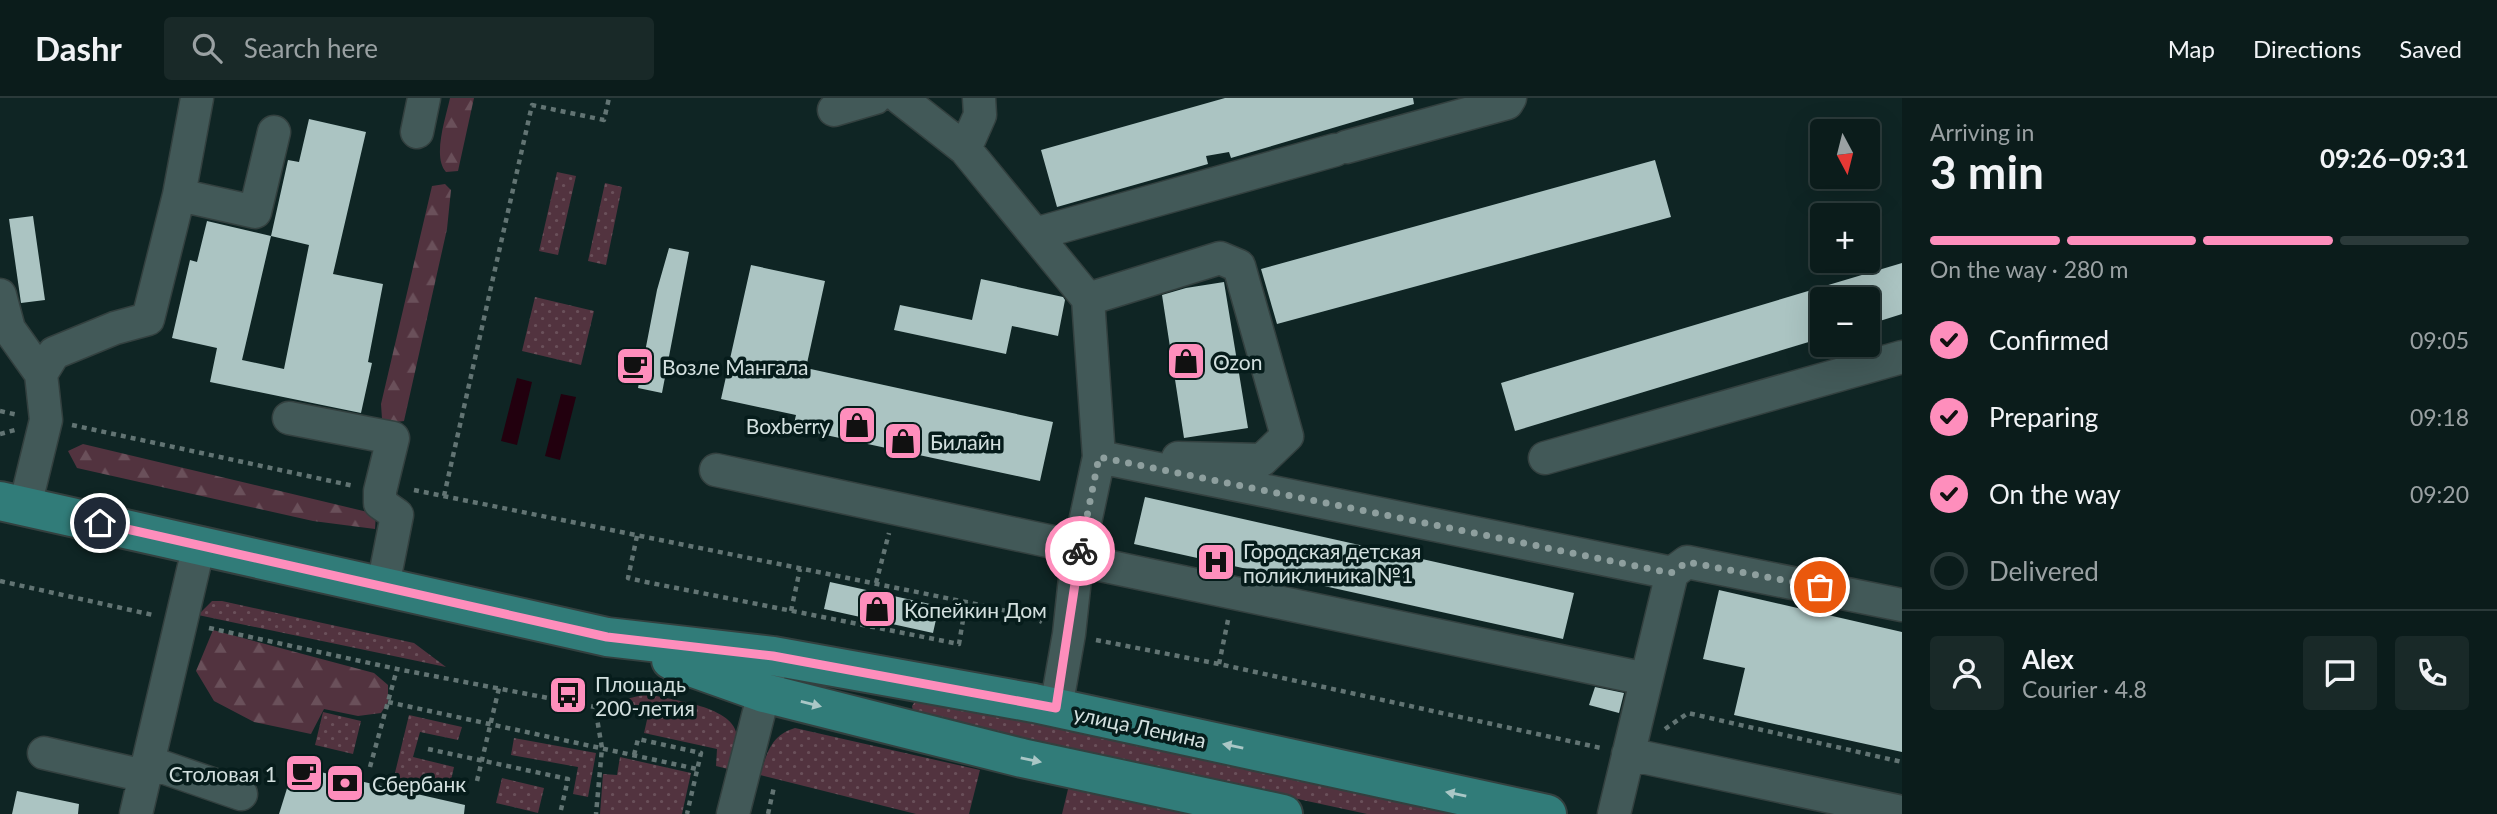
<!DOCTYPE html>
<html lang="en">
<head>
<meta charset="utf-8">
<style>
  :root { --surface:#0b1c1b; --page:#192928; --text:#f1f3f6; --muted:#9aa1a3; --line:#2b3a3a; --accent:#fe8ebc }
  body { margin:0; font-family:Lato,sans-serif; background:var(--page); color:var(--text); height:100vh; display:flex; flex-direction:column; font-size:26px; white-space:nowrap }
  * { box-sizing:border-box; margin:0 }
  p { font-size:23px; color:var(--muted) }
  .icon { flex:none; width:38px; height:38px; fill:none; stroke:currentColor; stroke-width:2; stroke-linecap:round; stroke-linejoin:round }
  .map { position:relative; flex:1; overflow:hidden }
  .sheet { display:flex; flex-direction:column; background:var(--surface); width:595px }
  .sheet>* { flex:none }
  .needle { width:46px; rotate:173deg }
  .tools { position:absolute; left:1810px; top:21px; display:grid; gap:14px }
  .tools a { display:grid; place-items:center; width:70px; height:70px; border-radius:7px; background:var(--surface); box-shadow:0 7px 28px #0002,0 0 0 2px var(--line); font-size:35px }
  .pin { position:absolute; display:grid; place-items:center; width:60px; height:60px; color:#fff; margin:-30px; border:4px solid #fff; border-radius:50%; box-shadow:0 2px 7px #0007 }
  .courier { position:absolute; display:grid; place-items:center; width:70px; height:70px; margin:-35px; border:5px solid #fe8ebc; border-radius:50%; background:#fff; color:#222; box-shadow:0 2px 9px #0007 }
  .summary em { font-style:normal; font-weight:700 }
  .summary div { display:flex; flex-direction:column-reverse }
  .summary { display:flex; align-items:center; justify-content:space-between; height:119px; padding:0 28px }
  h1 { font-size:46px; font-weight:700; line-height:52px }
  .bar { display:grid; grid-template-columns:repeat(4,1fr); gap:10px 7px; align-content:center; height:84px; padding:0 28px }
  .bar i { height:9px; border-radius:5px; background:var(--line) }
  .bar .selected { background:var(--accent) }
  .bar p { grid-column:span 4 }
  .line { display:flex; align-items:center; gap:18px; padding:0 28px; border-top:2px solid var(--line) }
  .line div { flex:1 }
  .round { display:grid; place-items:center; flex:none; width:74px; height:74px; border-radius:7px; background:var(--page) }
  ol { padding:0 28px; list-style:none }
  li { display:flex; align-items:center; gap:21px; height:77px }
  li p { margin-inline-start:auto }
  li .icon { padding:7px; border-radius:50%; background:var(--accent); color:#111; stroke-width:4 }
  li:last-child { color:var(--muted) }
  li i { width:38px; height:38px; border:4px solid var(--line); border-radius:50% }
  header { display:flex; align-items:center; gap:42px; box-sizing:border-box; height:98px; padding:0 35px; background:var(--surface); border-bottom:2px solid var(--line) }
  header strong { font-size:33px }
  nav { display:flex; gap:38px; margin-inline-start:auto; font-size:24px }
  .search { width:490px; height:63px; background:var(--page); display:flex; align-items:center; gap:18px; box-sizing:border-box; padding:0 24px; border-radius:7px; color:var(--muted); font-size:26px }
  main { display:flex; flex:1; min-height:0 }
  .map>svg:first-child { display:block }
</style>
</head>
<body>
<header>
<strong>Dashr</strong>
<div class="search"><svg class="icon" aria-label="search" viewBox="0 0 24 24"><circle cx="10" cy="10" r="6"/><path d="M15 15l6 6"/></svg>Search here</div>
<nav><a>Map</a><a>Directions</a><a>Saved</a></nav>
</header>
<main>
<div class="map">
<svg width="1902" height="716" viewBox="0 0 1902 716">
  <defs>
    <pattern id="grass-dots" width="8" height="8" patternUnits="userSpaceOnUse" patternTransform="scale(1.75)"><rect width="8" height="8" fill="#52333f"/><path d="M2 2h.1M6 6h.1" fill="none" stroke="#6a505a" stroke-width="1.8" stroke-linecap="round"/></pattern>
    <pattern id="forest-firs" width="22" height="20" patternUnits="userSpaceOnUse" patternTransform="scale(1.75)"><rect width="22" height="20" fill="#52333f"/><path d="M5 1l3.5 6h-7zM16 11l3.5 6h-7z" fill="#6a505a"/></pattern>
  </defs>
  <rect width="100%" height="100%" fill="#0f2524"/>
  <path fill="url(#grass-dots)" d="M557 74 576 78 558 157 539 153Z
    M605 85 622 89 606 167 588 163Z
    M535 199 594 213 581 267 522 253Z
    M212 503H222L414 545 446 569 198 517Z
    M647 596C671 602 736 608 737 639 737 649 733 662 732 672L716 668 717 651 644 635 649 613 620 607 622 602Z
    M918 599 1461 716H1367L1024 642 913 614 912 608Z
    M323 614 361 623 353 656 315 647Z
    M409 617 462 629 458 642 420 634 413 659 454 669 449 691 394 679Z
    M795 630 980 672 969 716H916L760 677C767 655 771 637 795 630Z
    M514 640 596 655 588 699 573 696 578 669 511 657Z
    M620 659 691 675 682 716H600L603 676 617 677Z
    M502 680 544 690 538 715 496 705Z
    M1069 687 1193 716H1062Z"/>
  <path fill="url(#forest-firs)" d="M450 0H474L458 73 446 74C432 59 446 19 450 0Z
    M445 86 451 92 447 131 404 323 389 325 382 321 381 306 432 88Z
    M83 346 376 416 375 431 313 423 77 370 68 353Z
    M213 532 374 575 388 587V604L381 615 358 618 324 611 311 636 254 624 214 603 196 573Z"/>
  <path fill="#22000e" d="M517 280 532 284 517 347 501 343Z
    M561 296 576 299 560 362 545 358Z"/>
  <path fill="#abc4c2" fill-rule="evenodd" d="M1225 0H1413L1414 6 1231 60 1229 54 1206 58 1208 66 1057 109 1041 52Z
    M309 21 366 34 333 176 383 186 368 264 372 265 361 315 210 284 217 250 172 240 190 162 197 164 207 123 271 138 288 62 299 64ZM271 138 309 147 284 271 242 262Z
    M1655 62 1671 119 1277 226 1261 171Z
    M33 118 45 202 21 205 9 121Z
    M669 150 689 154 662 295 638 290 657 192Z
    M1902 165V216L1867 227V201H1822V240L1515 333 1501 285Z
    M751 167 825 183 806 270 1053 324 1040 383 793 330 796 317 721 301Z
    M981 181 1063 199 1065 202 1058 238 1012 228 1006 256 894 232 900 207 972 222Z
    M1224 184 1248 330 1184 340 1162 197 1186 190Z
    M1145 399 1574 495 1563 541 1134 446Z
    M830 484 939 508 933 535 824 511Z
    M1719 492 1902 534V654L1734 617 1745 570 1703 561Z
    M1595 589 1624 595 1619 615 1589 607Z
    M294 668 465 707 464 716H279Z
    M17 693 79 706 78 716H12Z"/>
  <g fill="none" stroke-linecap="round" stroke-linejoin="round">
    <defs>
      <path id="minor" d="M900 0 965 51 1088 201 1099 359 1077 462 1069 536 1056 610
        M834 12 875 0
        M417 34 424 0
        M1346 49 1507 5 1510 0
        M965 51 980 17 979 0
        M179 97 255 114 274 34
        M1035 136 1335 52
        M0 197 9 231 41 276
        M1088 201 1220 160 1239 168 1287 338 1262 362 1178 360
        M289 320 393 340 380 393V405L397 417 383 488
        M1099 359 1672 475
        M1545 360 1902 259
        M716 372 1081 450
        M25 408 46 322 41 276 54 255 115 230 148 221 179 97 197 0
        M1077 462 1646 581
        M44 655 145 678
        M1628 656 1902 714
        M148 664 241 696
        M136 716 199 447
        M733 716 770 571
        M1614 716 1672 475 1687 464 1902 507"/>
      <path id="major" d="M0 403 607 539 773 558 1034 605 1547 716
        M671 562 764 595 1022 660 1283 716"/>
    </defs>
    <use href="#minor" stroke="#33403f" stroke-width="35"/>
    <use href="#major" stroke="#33403f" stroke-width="42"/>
    <path stroke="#627473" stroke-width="4.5" stroke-dasharray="5 5" stroke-linecap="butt" d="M0 313 18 317
      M72 327 354 388
      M0 336 15 332
      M414 392 966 504 1030 518 1042 524
      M444 398 532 7 604 22 609 0
      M637 438 628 480 646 484 959 546 966 504
      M0 483 153 517
      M876 485 889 435
      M791 513 800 471
      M209 530 397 571 595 609 602 650 596 716
      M1096 542 1219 566 1601 650
      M1219 566 1228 522
      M388 604 697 671
      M1665 631 1688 615 1902 664
      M428 651 568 681 560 716
      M634 657 638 641 701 655 687 716
      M370 669 397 571
      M477 683 499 590
      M768 716 774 689"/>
    <use href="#minor" stroke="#425958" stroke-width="32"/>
    <use href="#major" stroke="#317c79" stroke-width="38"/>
  </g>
  <defs><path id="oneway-solid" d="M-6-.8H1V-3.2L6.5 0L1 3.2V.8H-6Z" transform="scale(1.75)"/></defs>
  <g fill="#aac7c6">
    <use href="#oneway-solid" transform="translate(811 606) rotate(14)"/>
    <use href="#oneway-solid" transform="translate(1233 648) rotate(-168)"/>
    <use href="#oneway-solid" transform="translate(1031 662) rotate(12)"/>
    <use href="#oneway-solid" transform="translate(1456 696) rotate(-168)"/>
  </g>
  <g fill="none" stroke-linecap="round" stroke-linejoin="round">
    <path stroke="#8e9f9e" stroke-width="7" stroke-dasharray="0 12.6" d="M1080 453 1099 359 1671 475 1687 464 1820 489"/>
    <path stroke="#fe8ebc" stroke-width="9" d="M100 425 607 539 773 558 1056 610 1080 453"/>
  </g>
  <defs>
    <symbol id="shop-square" viewBox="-11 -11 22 22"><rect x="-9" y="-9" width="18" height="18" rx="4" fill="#fe8ebc" stroke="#061c1b"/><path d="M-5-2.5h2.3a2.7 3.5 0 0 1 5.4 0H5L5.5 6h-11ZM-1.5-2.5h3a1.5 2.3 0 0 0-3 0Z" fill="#111"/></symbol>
    <symbol id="cafe-square" viewBox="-11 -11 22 22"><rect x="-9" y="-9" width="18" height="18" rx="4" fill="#fe8ebc" stroke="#061c1b"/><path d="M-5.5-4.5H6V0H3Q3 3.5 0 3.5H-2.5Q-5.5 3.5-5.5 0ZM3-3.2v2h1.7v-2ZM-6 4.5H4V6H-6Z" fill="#111"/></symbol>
    <symbol id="hospital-square" viewBox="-11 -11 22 22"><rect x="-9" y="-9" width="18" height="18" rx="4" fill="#fe8ebc" stroke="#061c1b"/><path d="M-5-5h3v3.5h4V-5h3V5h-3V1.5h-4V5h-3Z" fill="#111"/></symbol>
    <symbol id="bus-square" viewBox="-11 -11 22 22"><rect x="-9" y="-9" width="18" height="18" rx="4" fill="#fe8ebc" stroke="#061c1b"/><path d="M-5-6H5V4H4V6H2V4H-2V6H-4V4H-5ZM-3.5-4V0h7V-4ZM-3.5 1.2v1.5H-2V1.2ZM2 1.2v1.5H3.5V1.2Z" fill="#111"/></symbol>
    <symbol id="bank-square" viewBox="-11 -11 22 22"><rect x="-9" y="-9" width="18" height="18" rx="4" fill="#fe8ebc" stroke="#061c1b"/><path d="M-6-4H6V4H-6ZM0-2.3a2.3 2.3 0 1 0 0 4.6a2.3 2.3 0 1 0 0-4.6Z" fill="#111"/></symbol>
  </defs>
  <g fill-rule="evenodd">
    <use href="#shop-square" x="1164" y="241" width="44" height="44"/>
    <use href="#cafe-square" x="613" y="246" width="44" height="44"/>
    <use href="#shop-square" x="835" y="305" width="44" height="44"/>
    <use href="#shop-square" x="881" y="321" width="44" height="44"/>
    <use href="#hospital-square" x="1194" y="442" width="44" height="44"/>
    <use href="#shop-square" x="855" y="489" width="44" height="44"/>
    <use href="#bus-square" x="546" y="575" width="44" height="44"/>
    <use href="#cafe-square" x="282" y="653" width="44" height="44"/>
    <use href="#bank-square" x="323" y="663" width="44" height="44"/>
  </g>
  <g text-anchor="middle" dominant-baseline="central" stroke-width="7" stroke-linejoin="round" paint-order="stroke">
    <g font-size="21" fill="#d3e0df" stroke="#061c1b" text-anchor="start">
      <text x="1213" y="263">Ozon</text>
      <text x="662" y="268">Возле Мангала</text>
      <text x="830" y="327" text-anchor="end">Boxberry</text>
      <text x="930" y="343">Билайн</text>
      <text x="1243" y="452">Городская детская<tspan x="1243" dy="24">поликлиника №1</tspan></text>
      <text x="904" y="511">Копейкин Дом</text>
      <text x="595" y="585">Площадь<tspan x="595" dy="24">200-летия</tspan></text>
      <text x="277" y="675" text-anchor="end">Столовая 1</text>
      <text x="372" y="685">Сбербанк</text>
    </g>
    <g font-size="21" fill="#d3e0df" stroke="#061c1b">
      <text transform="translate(1140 628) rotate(12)">улица Ленина</text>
    </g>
  </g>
</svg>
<div class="tools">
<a><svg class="needle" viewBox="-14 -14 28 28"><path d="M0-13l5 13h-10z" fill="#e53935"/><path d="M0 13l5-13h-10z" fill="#9aa1a3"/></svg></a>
<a>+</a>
<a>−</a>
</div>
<div class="pin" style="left:1820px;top:489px;background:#ea580c"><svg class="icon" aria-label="bag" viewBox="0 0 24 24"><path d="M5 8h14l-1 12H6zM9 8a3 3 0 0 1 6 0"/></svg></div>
<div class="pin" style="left:100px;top:425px;background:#1f2937"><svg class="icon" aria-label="home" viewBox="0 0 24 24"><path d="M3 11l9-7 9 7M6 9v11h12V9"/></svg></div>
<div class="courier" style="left:1080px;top:453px"><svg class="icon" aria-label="bike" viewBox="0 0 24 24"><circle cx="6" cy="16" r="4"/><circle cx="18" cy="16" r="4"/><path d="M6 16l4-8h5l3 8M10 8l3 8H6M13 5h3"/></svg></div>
</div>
<section class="sheet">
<div class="summary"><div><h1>3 min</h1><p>Arriving in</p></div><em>09:26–09:31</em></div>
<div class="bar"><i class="selected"></i><i class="selected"></i><i class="selected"></i><i></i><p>On the way · 280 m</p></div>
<ol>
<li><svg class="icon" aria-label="check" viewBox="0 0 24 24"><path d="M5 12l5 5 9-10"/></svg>Confirmed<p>09:05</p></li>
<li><svg class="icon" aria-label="check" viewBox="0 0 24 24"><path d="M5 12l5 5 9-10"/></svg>Preparing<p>09:18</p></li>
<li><svg class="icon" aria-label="check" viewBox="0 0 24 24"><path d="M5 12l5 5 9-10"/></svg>On the way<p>09:20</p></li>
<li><i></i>Delivered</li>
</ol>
<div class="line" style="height:126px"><a class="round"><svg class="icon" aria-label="person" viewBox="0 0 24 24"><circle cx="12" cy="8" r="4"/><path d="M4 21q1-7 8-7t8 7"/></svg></a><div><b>Alex</b><p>Courier · 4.8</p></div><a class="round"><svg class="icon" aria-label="chat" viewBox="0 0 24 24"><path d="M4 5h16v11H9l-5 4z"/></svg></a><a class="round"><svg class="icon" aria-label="phone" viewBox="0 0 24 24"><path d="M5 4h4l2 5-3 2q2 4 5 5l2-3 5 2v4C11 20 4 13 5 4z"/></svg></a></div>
</section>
</main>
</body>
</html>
